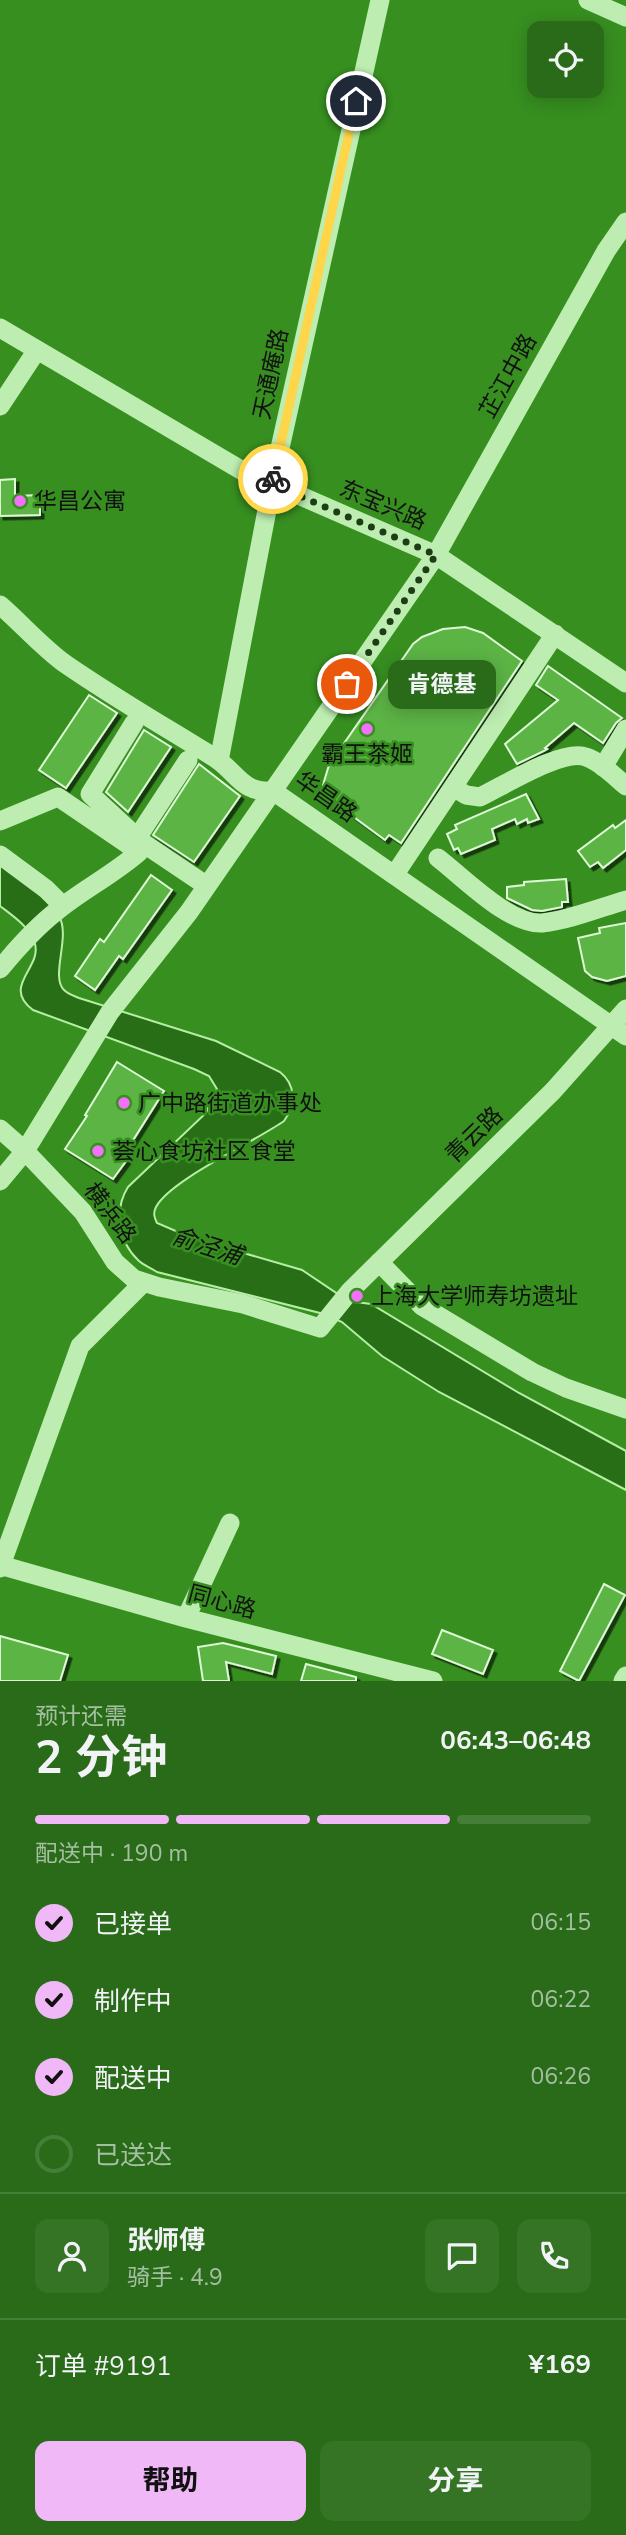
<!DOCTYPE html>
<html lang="zh">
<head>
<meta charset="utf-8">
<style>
  :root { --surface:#296b18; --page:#357325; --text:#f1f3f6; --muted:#a5bfa2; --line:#457e37; --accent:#f1b8f8 }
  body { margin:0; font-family:"Nunito Sans","Noto Sans SC",sans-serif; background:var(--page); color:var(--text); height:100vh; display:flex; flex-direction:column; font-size:26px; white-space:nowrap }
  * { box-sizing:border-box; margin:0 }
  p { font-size:23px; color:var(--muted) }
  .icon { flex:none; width:38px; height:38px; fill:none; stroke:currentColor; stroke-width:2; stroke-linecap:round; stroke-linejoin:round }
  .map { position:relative; height:1681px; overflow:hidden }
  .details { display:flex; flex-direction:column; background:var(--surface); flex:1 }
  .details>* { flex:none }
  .buttons { position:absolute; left:527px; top:21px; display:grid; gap:14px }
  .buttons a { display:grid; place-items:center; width:77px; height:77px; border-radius:14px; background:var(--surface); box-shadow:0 4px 18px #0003; font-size:35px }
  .pin { position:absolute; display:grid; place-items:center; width:60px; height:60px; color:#fff; margin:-30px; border:4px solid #fff; border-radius:50%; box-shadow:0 2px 7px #0007 }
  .courier { position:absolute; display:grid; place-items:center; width:70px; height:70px; margin:-35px; border:5px solid #ffd54a; border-radius:50%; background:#fff; color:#222; box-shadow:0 2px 9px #0007 }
  .bubble { position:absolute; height:49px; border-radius:14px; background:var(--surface); box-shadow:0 4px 18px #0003; font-size:23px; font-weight:700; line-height:49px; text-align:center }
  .overview em { font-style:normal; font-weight:700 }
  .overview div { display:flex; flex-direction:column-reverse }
  .overview { display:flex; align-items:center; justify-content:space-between; height:119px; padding:0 35px }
  h1 { font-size:46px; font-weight:700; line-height:52px }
  .bar { display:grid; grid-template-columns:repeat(4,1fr); gap:10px 7px; align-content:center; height:84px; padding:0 35px }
  .bar i { height:9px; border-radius:5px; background:var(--line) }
  .bar .current { background:var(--accent) }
  .bar p { grid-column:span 4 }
  .line { display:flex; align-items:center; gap:18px; padding:0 35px; border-top:2px solid var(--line) }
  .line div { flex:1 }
  .round { display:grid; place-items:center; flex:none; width:74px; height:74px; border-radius:14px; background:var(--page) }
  ol { padding:0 35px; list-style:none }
  li { display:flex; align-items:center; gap:21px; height:77px }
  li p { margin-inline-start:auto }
  li .icon { padding:7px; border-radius:50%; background:var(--accent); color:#111; stroke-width:4 }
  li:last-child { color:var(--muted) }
  li i { width:38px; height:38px; border:4px solid var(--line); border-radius:50% }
  .primary-button { display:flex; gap:14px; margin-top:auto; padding:14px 35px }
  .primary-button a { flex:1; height:80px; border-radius:14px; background:var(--accent); color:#111; font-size:28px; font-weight:700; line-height:80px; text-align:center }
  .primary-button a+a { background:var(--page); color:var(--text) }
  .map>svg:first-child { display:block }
</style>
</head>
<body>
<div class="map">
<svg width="626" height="1681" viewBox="0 0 626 1681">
  <defs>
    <filter id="shadow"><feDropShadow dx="3.5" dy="3.5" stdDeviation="0" flood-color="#0009"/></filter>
  </defs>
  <rect width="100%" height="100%" fill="#378f20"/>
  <path fill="#276e16" stroke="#b5eea4" stroke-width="2" d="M0 860C20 877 46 893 59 916 71 937 50 976 64 990 68 994 74 996 79 998L216 1041 280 1072C296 1085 296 1104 284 1121 256 1141 170 1180 156 1207 153 1213 154 1217 157 1223L192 1238 302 1270 338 1294 356 1302 371 1304 519 1393 626 1451V1490L439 1392 382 1356 342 1322 324 1314 157 1272C151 1268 143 1265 138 1260 118 1241 114 1209 128 1187L206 1113 217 1089 209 1076 194 1069 33 1010C0 985 45 967 34 941 28 926 13 916 0 906Z"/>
  <path fill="#5cb445" stroke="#ddf9d5" stroke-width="2" filter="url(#shadow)" d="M15 479V496L40 495V515L0 516V480Z
    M465 627 483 633 522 661 401 843 389 835 385 840 332 801 325 793 323 785 329 765 413 644 422 637 443 629Z
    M548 666 622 718 616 723 603 743 574 723 545 748 547 749 544 751 517 764 505 744 558 700 536 685Z
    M89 695 117 713 66 788 39 770Z
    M144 730 171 747 128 812 106 792Z
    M199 764 240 796 194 862 153 835Z
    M526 794 539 819 528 823 527 819 517 824 515 819 492 829 495 840 461 854 458 848 454 850 447 834 457 829 455 825Z
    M626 820V850L603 868 598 862 590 867 578 851 613 825 615 828Z
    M151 875 172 890 123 959 119 956 95 990 75 976 100 939 104 942Z
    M566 879 568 902H562V907L542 911 532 910 507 898V887L524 885V882Z
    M626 923V976L607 981 592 977 585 971 578 938 600 933 599 928Z
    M117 1062 164 1091 127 1150 132 1153 113 1179 65 1149 87 1116 85 1115Z
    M604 1584 625 1595 579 1681 560 1671Z
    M442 1630 493 1650 483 1674 432 1654Z
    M0 1636 68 1655 60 1681H0Z
    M223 1643 276 1656 272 1674 226 1662 229 1681H203L198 1647Z
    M306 1664 356 1677V1681H301Z"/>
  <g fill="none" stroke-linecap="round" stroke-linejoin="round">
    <path stroke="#bdedb0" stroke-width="19" d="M588 0 626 17
      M0 328 241 470 436 555 626 683
      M0 406 37 350
      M0 605C22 624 41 646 64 663 113 697 165 727 215 758 238 773 241 793 273 791L626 1036
      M134 723 90 794 143 843 207 886
      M219 761 272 484 380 0
      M603 767 626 729
      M453 787 466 795 480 797C503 786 563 748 586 757 601 762 614 776 626 786
      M0 821 58 797 139 852C114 874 84 889 58 910 36 927 18 947 0 969
      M137 838 188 760
      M0 855 46 889 63 906
      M438 858C464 878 509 925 542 923 570 920 599 908 626 900
      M395 874 555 634
      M0 1129 25 1151 83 1212 115 1262 134 1279 159 1287 243 1304 320 1328 350 1291 553 1091 626 1009
      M0 1181 25 1151 110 1012 189 912 436 555 606 251 626 222
      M379 1262 422 1306 532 1372 566 1388 626 1409
      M0 1565 186 1618 433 1681
      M0 1568 80 1346 143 1283
      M186 1618 230 1523
      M623 1681 626 1676"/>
  </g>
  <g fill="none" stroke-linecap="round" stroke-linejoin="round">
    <path stroke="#1e3d16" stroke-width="7" stroke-dasharray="0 12.6" d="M273 479 272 484 436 555 347 684"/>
    <path stroke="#ffd54a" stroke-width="9" d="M273 479 356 101"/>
  </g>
  <g fill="#f271fa" stroke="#378f20" stroke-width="2.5">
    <circle cx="20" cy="501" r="7"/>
    <circle cx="367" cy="729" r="7"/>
    <circle cx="124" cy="1103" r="7"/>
    <circle cx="98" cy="1151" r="7"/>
    <circle cx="357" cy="1296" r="7"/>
  </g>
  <g text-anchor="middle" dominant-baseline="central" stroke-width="5" stroke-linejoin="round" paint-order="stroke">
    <g font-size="23" fill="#111" stroke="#378f20">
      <text transform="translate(271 374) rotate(-78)">天通庵路</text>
      <text transform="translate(508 376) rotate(-61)">芷江中路</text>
      <text transform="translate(383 505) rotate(23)">东宝兴路</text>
      <text transform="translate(326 797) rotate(35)">华昌路</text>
      <text transform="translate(474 1135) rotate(-44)">青云路</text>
      <text transform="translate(110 1213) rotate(53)">横浜路</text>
      <text transform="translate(222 1602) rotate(15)">同心路</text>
    </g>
    <g font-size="23" fill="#111" stroke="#378f20" text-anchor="start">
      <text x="34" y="501">华昌公寓</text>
      <text x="367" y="754" text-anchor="middle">霸王茶姬</text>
      <text x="138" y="1103">广中路街道办事处</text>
      <text x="112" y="1151">荟心食坊社区食堂</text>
      <text x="371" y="1296">上海大学师寿坊遗址</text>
    </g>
    <g font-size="24" font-style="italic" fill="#111" stroke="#378f20">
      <text transform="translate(207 1246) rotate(18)">俞泾浦</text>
    </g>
  </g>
</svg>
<div class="buttons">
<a><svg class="icon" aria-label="locate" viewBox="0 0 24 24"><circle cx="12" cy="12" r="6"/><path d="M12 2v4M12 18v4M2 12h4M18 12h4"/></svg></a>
</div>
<div class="pin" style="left:347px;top:684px;background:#ea580c"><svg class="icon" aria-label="bag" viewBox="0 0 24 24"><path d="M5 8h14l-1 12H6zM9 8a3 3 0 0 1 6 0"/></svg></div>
<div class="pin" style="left:356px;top:101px;background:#1f2937"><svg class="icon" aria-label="home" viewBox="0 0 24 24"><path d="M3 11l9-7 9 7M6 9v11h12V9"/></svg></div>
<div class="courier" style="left:273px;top:479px"><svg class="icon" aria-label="bike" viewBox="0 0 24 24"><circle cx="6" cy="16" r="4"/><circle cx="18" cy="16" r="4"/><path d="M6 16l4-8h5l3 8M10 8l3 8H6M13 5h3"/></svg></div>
<div class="bubble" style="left:388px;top:660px;width:108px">肯德基</div>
</div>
<section class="details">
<div class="overview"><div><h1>2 分钟</h1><p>预计还需</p></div><em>06:43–06:48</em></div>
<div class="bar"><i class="current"></i><i class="current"></i><i class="current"></i><i></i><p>配送中 · 190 m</p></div>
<ol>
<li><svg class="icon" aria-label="check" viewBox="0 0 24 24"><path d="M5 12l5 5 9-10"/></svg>已接单<p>06:15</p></li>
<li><svg class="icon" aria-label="check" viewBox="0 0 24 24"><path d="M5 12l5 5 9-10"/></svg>制作中<p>06:22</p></li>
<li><svg class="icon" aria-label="check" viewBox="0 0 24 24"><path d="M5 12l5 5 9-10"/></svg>配送中<p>06:26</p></li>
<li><i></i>已送达</li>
</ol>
<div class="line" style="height:126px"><a class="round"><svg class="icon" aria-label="person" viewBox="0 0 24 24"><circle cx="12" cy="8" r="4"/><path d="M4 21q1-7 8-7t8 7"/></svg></a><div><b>张师傅</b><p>骑手 · 4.9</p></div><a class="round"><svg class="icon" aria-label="chat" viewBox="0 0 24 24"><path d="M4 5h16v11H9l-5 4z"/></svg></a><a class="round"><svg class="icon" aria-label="phone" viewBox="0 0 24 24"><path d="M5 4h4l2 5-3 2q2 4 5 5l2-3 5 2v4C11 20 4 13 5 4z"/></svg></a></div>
<div class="line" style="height:91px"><div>订单 #9191</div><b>¥169</b></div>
<div class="primary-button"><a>帮助</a><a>分享</a></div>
</section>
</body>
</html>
